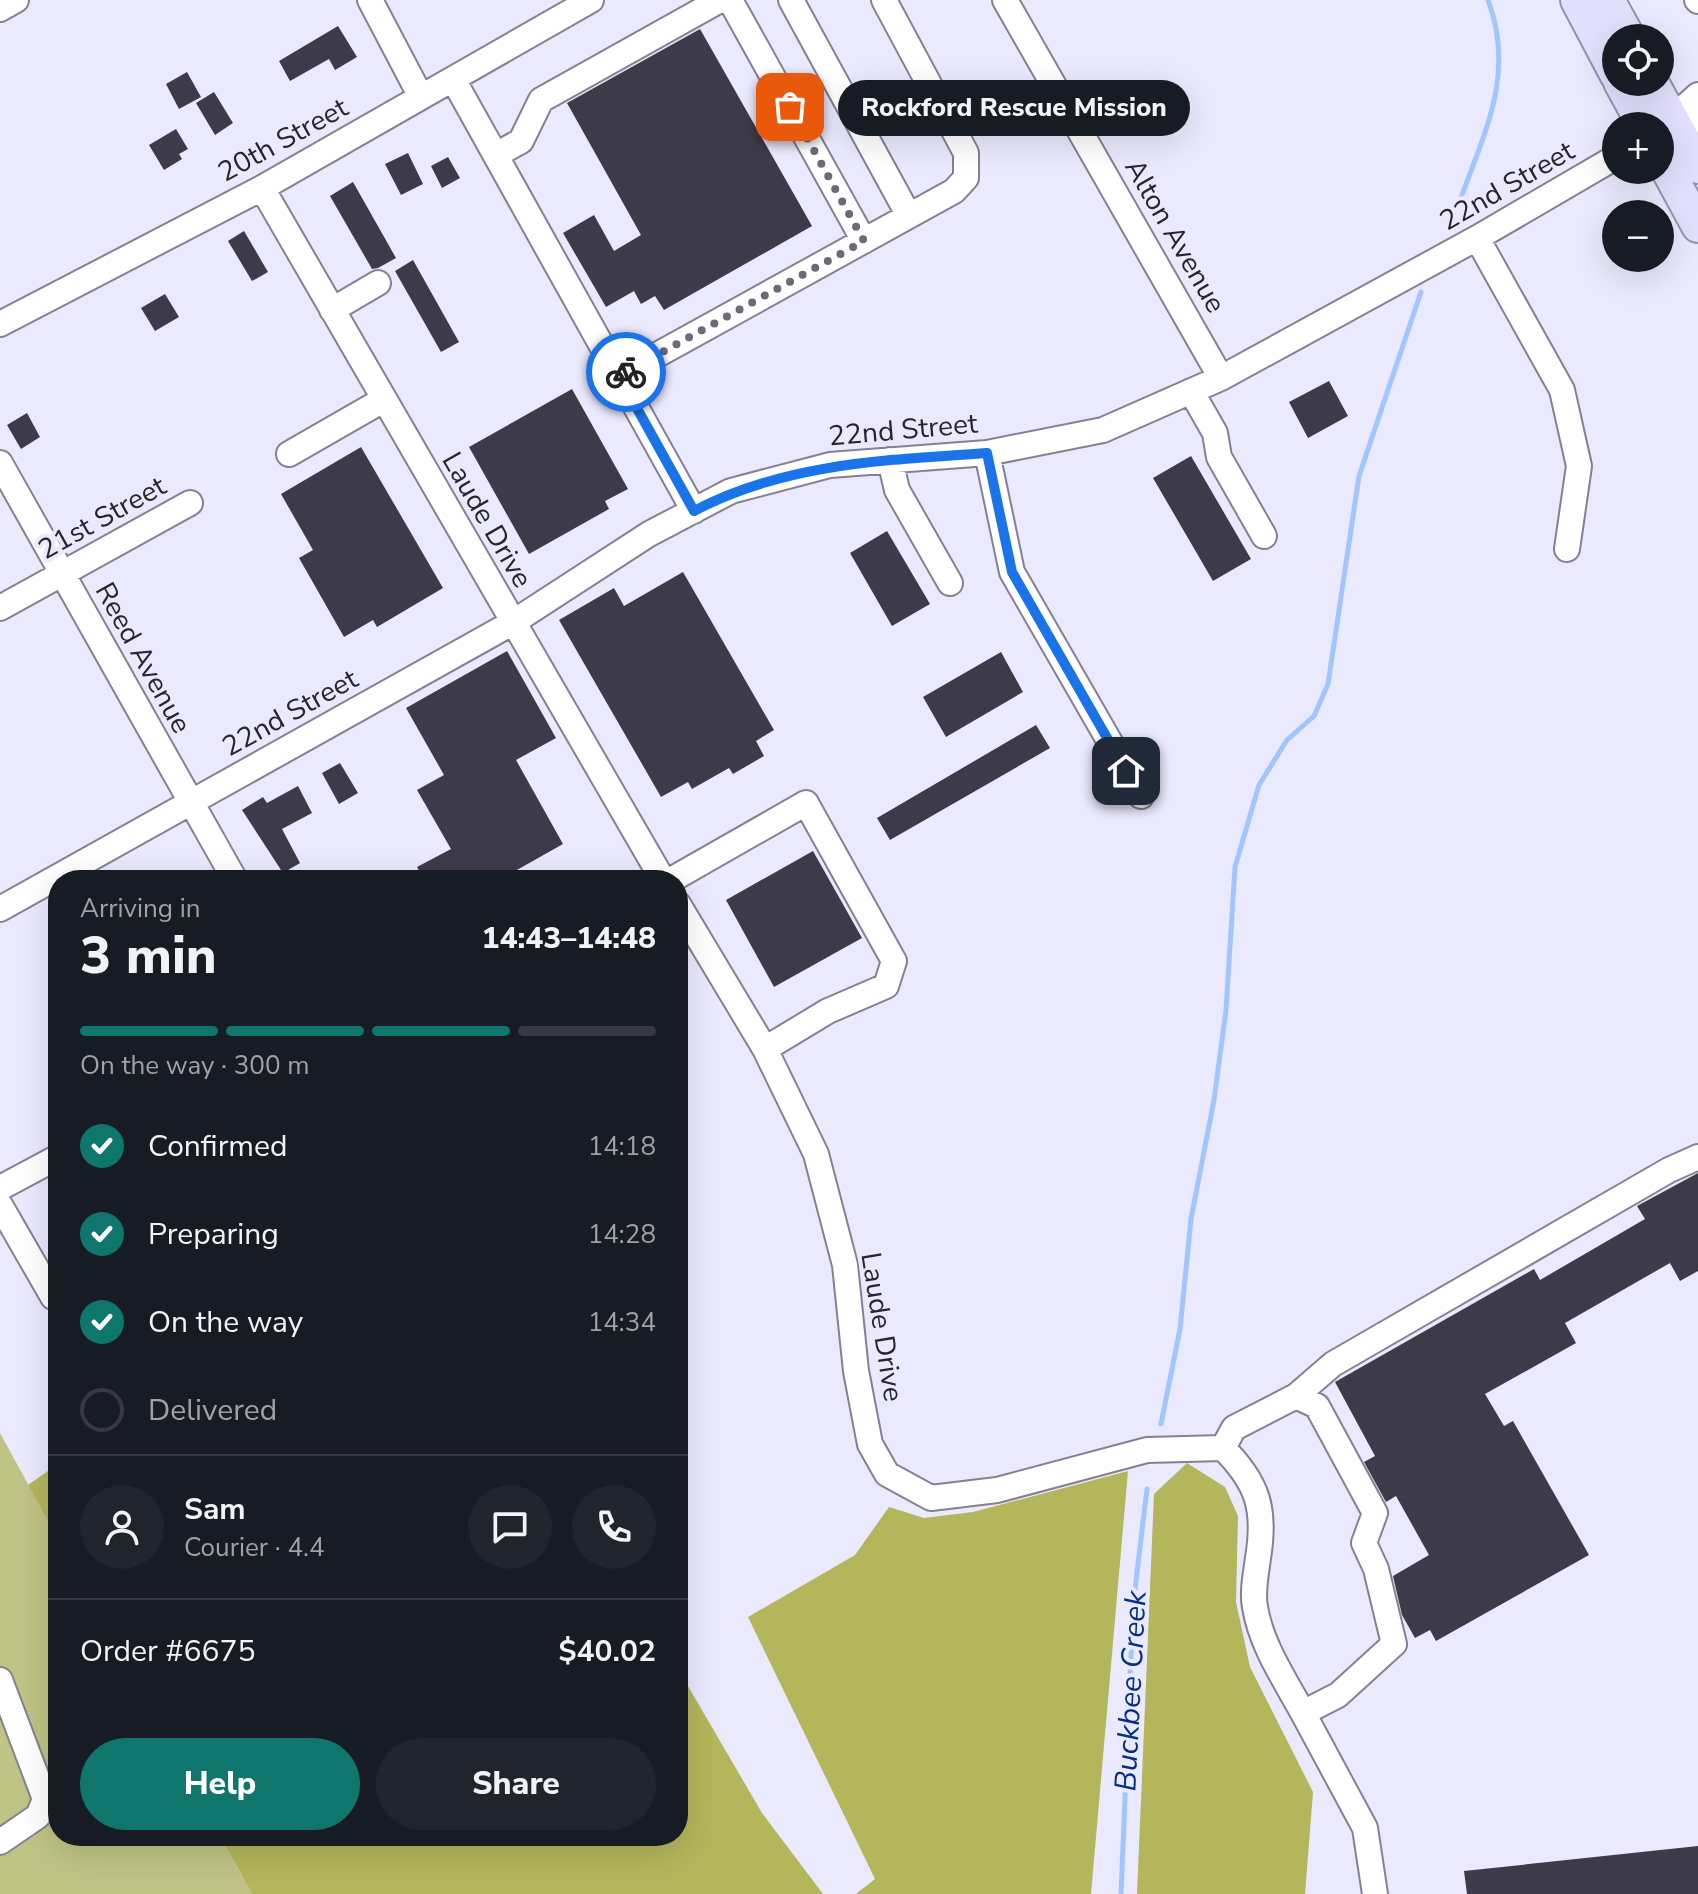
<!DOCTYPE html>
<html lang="en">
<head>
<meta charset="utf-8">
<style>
  :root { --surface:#171b24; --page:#20242c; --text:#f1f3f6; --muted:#9ea1a6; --line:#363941; --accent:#0f766e }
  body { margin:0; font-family:"Nunito Sans",sans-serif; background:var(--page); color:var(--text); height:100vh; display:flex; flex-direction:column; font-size:30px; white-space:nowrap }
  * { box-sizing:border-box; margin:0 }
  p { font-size:26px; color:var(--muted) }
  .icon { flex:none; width:44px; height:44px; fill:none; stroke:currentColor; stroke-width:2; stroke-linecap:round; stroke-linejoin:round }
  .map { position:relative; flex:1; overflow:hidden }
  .drawer { position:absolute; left:48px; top:870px; width:640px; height:976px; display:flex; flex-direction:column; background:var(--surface); border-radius:32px; box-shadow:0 8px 32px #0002 }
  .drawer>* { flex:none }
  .controls { position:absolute; left:1602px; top:24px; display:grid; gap:16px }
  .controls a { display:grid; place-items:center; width:72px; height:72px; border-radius:50%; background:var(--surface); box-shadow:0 8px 32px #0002; font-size:40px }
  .pin { position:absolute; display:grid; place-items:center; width:68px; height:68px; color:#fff; margin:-34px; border-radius:16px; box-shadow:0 4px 12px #0006 }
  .courier { position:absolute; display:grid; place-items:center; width:80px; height:80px; margin:-40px; border:6px solid #1a73e8; border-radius:50%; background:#fff; color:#222; box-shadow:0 2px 10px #0007 }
  .bubble { position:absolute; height:56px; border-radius:28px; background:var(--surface); box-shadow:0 8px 32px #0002; font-size:26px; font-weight:800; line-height:56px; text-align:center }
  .overview em { font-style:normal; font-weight:800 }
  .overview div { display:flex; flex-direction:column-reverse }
  .overview { display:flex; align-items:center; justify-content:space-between; height:136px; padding:0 32px }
  h1 { font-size:52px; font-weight:800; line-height:60px }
  .bar { display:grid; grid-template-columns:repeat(4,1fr); gap:12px 8px; align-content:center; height:96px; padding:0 32px }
  .bar i { height:10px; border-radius:6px; background:var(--line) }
  .bar .active { background:var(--accent) }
  .bar p { grid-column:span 4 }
  .line { display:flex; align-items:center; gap:20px; padding:0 32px; border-top:2px solid var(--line) }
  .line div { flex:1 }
  .round { display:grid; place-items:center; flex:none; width:84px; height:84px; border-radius:42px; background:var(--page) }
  ol { padding:0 32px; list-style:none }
  li { display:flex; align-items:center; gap:24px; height:88px }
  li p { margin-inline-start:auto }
  li .icon { padding:8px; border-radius:50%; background:var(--accent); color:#fff; stroke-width:4 }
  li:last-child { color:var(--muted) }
  li i { width:44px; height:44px; border:4px solid var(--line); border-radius:50% }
  .cta { display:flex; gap:16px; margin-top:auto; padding:16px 32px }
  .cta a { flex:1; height:92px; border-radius:48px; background:var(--accent); color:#fff; font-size:32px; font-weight:800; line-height:92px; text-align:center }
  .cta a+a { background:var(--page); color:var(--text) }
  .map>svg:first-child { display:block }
</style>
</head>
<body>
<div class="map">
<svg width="1698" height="1894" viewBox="0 0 1698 1894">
  <rect width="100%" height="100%" fill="#ebe9fd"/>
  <path fill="#bfc384" d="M0 1433 58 1539V1836H220L252 1894H0Z"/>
  <path fill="#b3b65b" d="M1187 1463 1225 1487 1238 1516 1236 1602 1250 1667 1313 1792 1305 1894H1137L1154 1494Z
    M58 1464V1539L28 1485Z
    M1128 1471 1091 1894H856L875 1879 748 1617 855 1555 889 1507 924 1518 973 1512Z
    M678 1669 762 1813 823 1894H252L220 1836H678Z"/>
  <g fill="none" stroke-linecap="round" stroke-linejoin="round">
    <path stroke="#a2c4ff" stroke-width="5" d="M1459 203C1484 133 1516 75 1488 0
      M1161 1424 1180 1329 1191 1219 1214 1100 1226 1010 1235 867 1259 785 1287 740 1314 716 1328 684 1359 476 1421 292
      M1121 1894 1133 1606 1147 1489"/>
  </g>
  <path fill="#3d3b4a" d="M338 26 357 57 335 70 329 59 290 81 279 61Z
    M700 29 812 226 664 310 655 296 641 304 634 291 606 307 563 233 594 215 614 251 641 235 567 103Z
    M187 72 201 97 179 109 166 84Z
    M214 92 233 123 215 135 196 103Z
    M176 129 188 149 179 154 182 159 164 170 149 145Z
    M408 153 423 184 401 195 385 164Z
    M448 157 460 178 442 188 431 166Z
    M353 182 396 258 378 268 372 269 330 196Z
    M244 231 268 272 252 281 228 241Z
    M413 260 459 342 441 352 395 271Z
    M165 294 179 317 155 331 141 308Z
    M1329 381 1348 416 1308 438 1289 402Z
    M572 389 628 489 605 501 609 509 529 554 469 447Z
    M27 413 40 437 21 449 7 425Z
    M361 447 443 588 377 627 373 620 344 637 299 558 313 550 281 494Z
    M1191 456 1251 559 1213 581 1153 478Z
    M887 531 930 604 892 626 850 553Z
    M683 572 774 730 756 741 764 756 733 774 729 768 692 789 688 782 661 797 559 620 614 588 624 606Z
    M507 651 556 738 516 760 563 844 499 880H424L417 867 451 849 417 790 444 775 406 708Z
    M1001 652 1023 692 946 737 923 697Z
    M1036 725 1050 748 890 840 877 818Z
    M340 763 358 793 339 804 322 773Z
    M298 786 312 813 282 829 300 863 283 873 242 810 263 797 267 803Z
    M813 851 862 938 774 987 726 900Z
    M1698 1173V1271L1680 1281 1670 1263 1565 1323 1576 1343 1485 1394 1504 1426 1513 1421 1589 1555 1436 1641 1430 1630 1415 1638 1402 1615 1393 1576 1429 1555 1396 1496 1386 1502 1364 1462 1375 1456 1335 1382 1534 1269 1540 1280 1645 1219 1637 1206Z
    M1698 1846V1894H1467L1464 1871Z"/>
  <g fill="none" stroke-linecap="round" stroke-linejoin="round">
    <defs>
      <path id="minor" d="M370 0 421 97
        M730 0 864 241
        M791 0 909 216
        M1005 0 1221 378
        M1697 0 1698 1
        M0 9 16 0
        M453 79 694 511
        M1660 129 1698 95
        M1662 133 1698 120
        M496 155 521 141 541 100 720 0
        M262 188 663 880
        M1477 238 1562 390 1579 466 1567 549
        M332 310 378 283
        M0 324 262 188 591 0
        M619 376 954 191 966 178V153L884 0
        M1191 391 1215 433 1219 457 1264 536
        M987 453 1012 572 1141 796
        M289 454 383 400
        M890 460 897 490 950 583
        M0 463 235 880
        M0 608 190 503
        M671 880 806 803 894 961 886 986 828 1011 765 1049
        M678 904 765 1049 816 1154 845 1265 856 1371 870 1444 887 1474 931 1498 997 1490 1147 1450 1223 1448C1258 1483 1266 1509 1258 1558 1256 1574 1252 1592 1255 1607 1261 1645 1285 1680 1303 1713L1338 1695 1394 1644 1376 1569 1364 1543 1375 1513 1317 1406 1296 1396 1234 1428 1223 1448
        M0 909 512 623 649 534 731 491 830 465 987 453 1103 430 1221 378 1477 238 1616 157
        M0 1188 58 1157
        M0 1205 53 1297
        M1296 1396 1333 1364 1669 1170 1698 1157
        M0 1680 45 1799 38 1816 0 1842
        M1303 1713 1365 1828 1375 1894"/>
      <path id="major" d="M1577 0 1616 74
        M1608 0 1629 38
        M1620 82 1644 126
        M1652 82 1698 167
        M1660 156 1698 226"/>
    </defs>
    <use href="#minor" stroke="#838192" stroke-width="28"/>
    <use href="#major" stroke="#9392b2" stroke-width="36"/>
    <use href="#minor" stroke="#fff" stroke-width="24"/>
    <use href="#major" stroke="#e2e0fc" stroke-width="32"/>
  </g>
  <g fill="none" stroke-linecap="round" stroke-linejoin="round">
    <path stroke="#6b6a75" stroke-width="8" stroke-dasharray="0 14.4" d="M626 372 864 241 790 107"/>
    <path stroke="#1a73e8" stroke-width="10" d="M626 372 619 376 694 511C785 463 886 460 987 453L1012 572 1126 771"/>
  </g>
  <g text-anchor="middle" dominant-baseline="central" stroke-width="8" stroke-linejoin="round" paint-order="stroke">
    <g font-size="28" fill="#26252c" stroke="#ebe9fd">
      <text transform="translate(283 140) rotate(-29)">20th Street</text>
      <text transform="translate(1507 186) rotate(-30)">22nd Street</text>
      <text transform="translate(1175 236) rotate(60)">Alton Avenue</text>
      <text transform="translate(903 430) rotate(-5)">22nd Street</text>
      <text transform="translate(102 518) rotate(-29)">21st Street</text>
      <text transform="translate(487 520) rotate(60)">Laude Drive</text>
      <text transform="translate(143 658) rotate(61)">Reed Avenue</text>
      <text transform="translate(290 713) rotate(-29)">22nd Street</text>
      <text transform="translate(882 1327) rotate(81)">Laude Drive</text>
    </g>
    <g font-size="30" font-style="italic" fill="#043082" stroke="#ebe9fd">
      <text transform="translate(1131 1691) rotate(-87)">Buckbee Creek</text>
    </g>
  </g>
</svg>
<div class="controls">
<a><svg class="icon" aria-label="locate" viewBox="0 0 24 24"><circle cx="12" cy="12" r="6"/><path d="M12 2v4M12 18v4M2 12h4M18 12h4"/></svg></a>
<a>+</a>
<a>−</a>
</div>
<div class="pin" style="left:790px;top:107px;background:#ea580c"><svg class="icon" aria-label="bag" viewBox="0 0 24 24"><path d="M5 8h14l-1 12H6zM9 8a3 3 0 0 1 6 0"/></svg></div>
<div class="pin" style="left:1126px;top:771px;background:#1f2937"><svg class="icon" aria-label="home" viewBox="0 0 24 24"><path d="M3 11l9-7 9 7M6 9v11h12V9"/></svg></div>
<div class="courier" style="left:626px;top:372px"><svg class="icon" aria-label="bike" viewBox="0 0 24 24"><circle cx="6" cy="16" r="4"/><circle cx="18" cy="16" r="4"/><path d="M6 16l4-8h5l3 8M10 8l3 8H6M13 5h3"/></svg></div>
<div class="bubble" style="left:838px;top:80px;width:352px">Rockford Rescue Mission</div>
<section class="drawer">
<div class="overview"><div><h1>3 min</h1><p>Arriving in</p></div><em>14:43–14:48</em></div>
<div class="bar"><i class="active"></i><i class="active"></i><i class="active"></i><i></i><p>On the way · 300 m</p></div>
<ol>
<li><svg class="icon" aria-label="check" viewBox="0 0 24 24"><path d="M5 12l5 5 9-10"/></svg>Confirmed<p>14:18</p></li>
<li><svg class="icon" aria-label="check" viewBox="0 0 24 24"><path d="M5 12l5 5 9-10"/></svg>Preparing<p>14:28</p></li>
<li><svg class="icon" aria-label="check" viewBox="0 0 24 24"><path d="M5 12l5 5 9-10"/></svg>On the way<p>14:34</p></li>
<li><i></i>Delivered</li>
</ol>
<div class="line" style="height:144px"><a class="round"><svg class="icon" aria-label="person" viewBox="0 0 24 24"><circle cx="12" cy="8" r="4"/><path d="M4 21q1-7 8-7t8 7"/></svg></a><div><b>Sam</b><p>Courier · 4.4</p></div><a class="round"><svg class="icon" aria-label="chat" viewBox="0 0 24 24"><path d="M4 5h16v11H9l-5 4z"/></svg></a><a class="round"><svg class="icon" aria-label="phone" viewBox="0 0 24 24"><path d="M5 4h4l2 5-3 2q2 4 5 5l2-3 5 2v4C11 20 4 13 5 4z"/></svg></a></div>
<div class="line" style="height:104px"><div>Order #6675</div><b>$40.02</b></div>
<div class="cta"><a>Help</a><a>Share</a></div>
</section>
</div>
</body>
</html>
